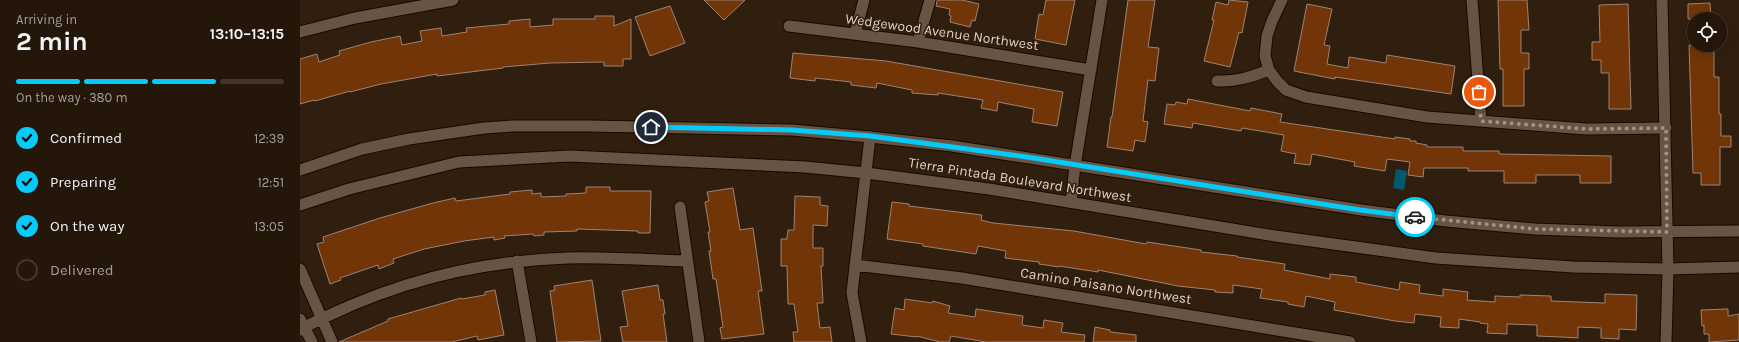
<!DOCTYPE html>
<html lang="en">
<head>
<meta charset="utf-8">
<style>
  :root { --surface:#24170a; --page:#302418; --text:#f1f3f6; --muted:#a39f9c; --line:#41362b; --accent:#06cbf9 }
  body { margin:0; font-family:Karla,sans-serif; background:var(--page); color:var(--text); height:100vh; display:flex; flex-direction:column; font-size:15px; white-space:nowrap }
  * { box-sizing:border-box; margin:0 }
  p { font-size:13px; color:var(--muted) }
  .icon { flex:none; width:22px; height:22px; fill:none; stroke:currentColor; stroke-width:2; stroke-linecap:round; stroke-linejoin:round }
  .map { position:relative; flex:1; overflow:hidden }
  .drawer { display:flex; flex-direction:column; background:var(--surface); width:300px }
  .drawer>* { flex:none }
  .buttons { position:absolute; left:1387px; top:12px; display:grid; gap:8px }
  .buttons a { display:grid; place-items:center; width:40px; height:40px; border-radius:50%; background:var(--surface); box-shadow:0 4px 16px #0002,0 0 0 1px var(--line); font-size:20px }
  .pin { position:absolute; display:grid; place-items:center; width:34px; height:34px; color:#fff; margin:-17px; border:2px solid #fff; border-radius:50%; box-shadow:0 1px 4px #0007 }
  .courier { position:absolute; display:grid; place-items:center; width:40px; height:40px; margin:-20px; border:3px solid #06cbf9; border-radius:50%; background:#fff; color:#222; box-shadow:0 1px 5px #0007 }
  .head em { font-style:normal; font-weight:700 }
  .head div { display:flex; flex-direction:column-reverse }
  .head { display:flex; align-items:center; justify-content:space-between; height:68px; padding:0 16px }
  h1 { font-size:26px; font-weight:700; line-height:30px }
  .bar { display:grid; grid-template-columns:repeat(4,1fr); gap:6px 4px; align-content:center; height:48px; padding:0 16px }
  .bar i { height:5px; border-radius:3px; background:var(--line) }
  .bar .selected { background:var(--accent) }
  .bar p { grid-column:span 4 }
  ol { padding:0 16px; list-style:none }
  li { display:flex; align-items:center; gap:12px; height:44px }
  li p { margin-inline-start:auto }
  li .icon { padding:4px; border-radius:50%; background:var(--accent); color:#111; stroke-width:4 }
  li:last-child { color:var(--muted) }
  li i { width:22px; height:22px; border:2px solid var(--line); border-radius:50% }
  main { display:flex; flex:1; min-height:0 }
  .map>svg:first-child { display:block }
</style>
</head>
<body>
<main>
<section class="drawer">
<div class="head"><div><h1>2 min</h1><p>Arriving in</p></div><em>13:10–13:15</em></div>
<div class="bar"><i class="selected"></i><i class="selected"></i><i class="selected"></i><i></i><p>On the way · 380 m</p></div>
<ol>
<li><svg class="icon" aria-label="check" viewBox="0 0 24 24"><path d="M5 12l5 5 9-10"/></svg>Confirmed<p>12:39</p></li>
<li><svg class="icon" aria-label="check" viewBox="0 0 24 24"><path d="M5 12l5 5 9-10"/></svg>Preparing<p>12:51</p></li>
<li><svg class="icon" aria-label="check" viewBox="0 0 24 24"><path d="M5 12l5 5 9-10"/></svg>On the way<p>13:05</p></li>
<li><i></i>Delivered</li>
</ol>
</section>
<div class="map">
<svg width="1439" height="342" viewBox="0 0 1439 342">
  <rect width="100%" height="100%" fill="#301f0e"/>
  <path fill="#015871" d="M1096 169 1107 171 1104 190 1093 188Z"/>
  <path fill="#723507" stroke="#9d8374" d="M404 0H445L424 20Z
    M637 0H662L679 4 675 21 672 20 670 27 650 22 651 16 649 15 650 9 636 6Z
    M746 0H775L766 45 735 39 739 14 743 15Z
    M828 0H855L848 47 859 48 855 81 848 80 843 121 848 122 845 142 835 140 833 151 807 147 811 117H812Z
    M929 0 948 2 942 33 939 32 930 67 904 61 914 20H912L916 2 928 5Z
    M1198 0H1227L1229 30H1221V53H1229V69H1224V106H1203V69H1200Z
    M1410 3 1411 19H1388V4Z
    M1007 4 1032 9 1024 45 1030 46 1027 64 1048 68 1049 57 1086 63 1087 55 1155 66 1151 94 1035 77V79L994 71Z
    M1328 4 1331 109H1309V73H1301V60H1292V42H1300L1299 5Z
    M370 6 385 43 350 56 335 17Z
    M295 16H314V26L331 19V59H323V66H304V62L250 63 203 67V68L137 76V74L81 84 50 92V91L15 101 14 100 0 104V59L17 54 19 62 40 55 39 51 71 42 100 36 102 45 122 41 120 31 141 28 142 36 167 32 166 28 209 24V21L230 19V27L253 25V19H295Z
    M1389 45H1414V77H1419V114H1421V136H1431V147H1420V185H1401V173H1393Z
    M493 53 586 61 763 92 757 126 732 122 734 109 698 102 697 111 681 108 683 100 638 93V95L612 93V90L577 83 576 88 551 85V82L515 78V81L490 78Z
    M888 99 950 111 951 108 982 114 980 122 1095 139V137L1110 139V141H1116V143L1127 145V147H1163V151H1199V154L1311 156V183H1280V175H1236V183H1204V171H1168V168H1124L1123 177 1108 175 1110 162 1087 159 1085 171 1054 166 1055 162 1012 154 1010 165 994 163 996 154 981 151 984 135 942 128 941 131 893 123 892 128 864 124 867 104 875 105 876 102 887 104Z
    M286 187H310V191H351L350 233H338V231L277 229V231L244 232V235L234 236 233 234 204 236 205 238 194 240V237L164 241 124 249 93 259 94 263 79 269 78 265 40 278 41 280 30 284 17 244 24 242 23 237 80 218 133 203 155 198 156 201 210 194V192L232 190V194L241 193V197L266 196V194L286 193Z
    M433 188 440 230 453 228 462 291H458L464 334 422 339 420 328 423 327 416 279H413L409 251H411L408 232H410L405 202 409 201 407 192Z
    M495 196 520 197V205L528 206 527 226 513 225V248H523V266H521L523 303H517L520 328 530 327 532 342H494L493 332H498L494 304H488L487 266H481V239H487L488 230H494Z
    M592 202 609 204V206L682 215 681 220 693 223 774 231 846 244 847 242 901 250V252L937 256V257L985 264 984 270 1030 279V274L1056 277V282L1099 290 1100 282 1120 285 1119 293 1143 296V289L1168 292 1167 300 1195 302V296L1220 297V295L1251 296V301L1305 303V294L1337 295 1336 330 1319 329V339L1301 338V328L1278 327V338L1261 337 1237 336V325L1207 324V334L1187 333 1188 324 1180 323V322L1159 319V328L1140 327 1141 317 1115 314 1114 323 1095 321 1034 310 1035 302 1006 296 1004 307 988 304V302L960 298 962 289 933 285V293L915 292V290L878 286 798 270V272L759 266V267L739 264V262L705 258 706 251 678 246 676 254 623 246V244L587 239Z
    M292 280 301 341 257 342 250 291 255 290 254 286Z
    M358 285 360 300H363L365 314H363L367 342H323L320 327 328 326 322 291Z
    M195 290 204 335 178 340 177 336 152 342H39L88 321V319L161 298 162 299 185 295V292Z
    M605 299 632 303 633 301 650 306 648 313 675 317 676 309 723 316 722 325 743 328 744 320 763 323 761 332 785 335 784 342H686L651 336 649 342H640L617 336V337L591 334 595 308 604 310Z
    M1428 309V316L1439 314V340L1409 342V334H1404V325L1402 326 1401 310Z
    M795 327 810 330V332L836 335V342H793Z"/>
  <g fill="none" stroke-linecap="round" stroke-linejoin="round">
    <defs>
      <path id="minor" d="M982 0 972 21 967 36 965 56 969 70 977 81 986 90 1006 97 1127 117 1286 129 1366 128
        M1172 0 1181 121
        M489 26 618 42 791 70
        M0 32 55 18 153 0
        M555 34 564 0
        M618 42 630 0
        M917 81C936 82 951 77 969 70
        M771 202 775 166 802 0
        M380 207 399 342
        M217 261 231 342
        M555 265 662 278 1050 342
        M0 269 32 342
        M0 319 12 342
        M0 330C16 320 35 313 52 305 123 275 191 261 268 258 307 257 347 260 387 261
        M561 342 552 293 570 137"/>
      <path id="tertiary" d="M1362 0 1368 269 1366 342"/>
      <path id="secondary" d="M0 170 62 149 109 139 184 128 213 126H290L492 130 570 137 652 146 1061 210 1146 221 1235 229 1317 232 1439 231
        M0 205 49 189 159 162 270 156 505 167 566 173 689 189 975 236 1136 258 1273 267 1368 269 1439 267"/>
    </defs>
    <use href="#minor" stroke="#180800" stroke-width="13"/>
    <use href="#tertiary" stroke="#180800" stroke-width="13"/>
    <use href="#secondary" stroke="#180800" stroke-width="13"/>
    <use href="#minor" stroke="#685442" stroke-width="11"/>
    <use href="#tertiary" stroke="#685442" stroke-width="11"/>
    <use href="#secondary" stroke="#685442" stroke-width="11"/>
  </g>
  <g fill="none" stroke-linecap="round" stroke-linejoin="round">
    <path stroke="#a19387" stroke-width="4" stroke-dasharray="0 7.2" d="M1115 217 1235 229 1367 232 1366 128 1286 129 1181 121 1179 92"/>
    <path stroke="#06cbf9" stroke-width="5" d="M351 127 492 130 570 136 727 157 1060 210 1115 217"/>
  </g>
  <g text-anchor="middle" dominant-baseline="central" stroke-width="3" stroke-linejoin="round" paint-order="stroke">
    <g font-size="14" fill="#ded2c8" stroke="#301f0e">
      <text transform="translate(642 32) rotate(8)">Wedgewood Avenue Northwest</text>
      <text transform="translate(720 180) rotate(9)">Tierra Pintada Boulevard Northwest</text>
      <text transform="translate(806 286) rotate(9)">Camino Paisano Northwest</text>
    </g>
  </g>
</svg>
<div class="buttons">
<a><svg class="icon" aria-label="locate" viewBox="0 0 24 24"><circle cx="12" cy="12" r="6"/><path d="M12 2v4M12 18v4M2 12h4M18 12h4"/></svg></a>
</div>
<div class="pin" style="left:1179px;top:92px;background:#ea580c"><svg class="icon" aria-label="bag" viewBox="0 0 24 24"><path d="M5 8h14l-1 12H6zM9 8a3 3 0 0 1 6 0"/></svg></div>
<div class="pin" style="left:351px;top:127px;background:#1f2937"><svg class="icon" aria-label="home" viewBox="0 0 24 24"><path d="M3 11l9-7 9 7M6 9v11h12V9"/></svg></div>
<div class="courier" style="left:1115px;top:217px"><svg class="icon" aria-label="car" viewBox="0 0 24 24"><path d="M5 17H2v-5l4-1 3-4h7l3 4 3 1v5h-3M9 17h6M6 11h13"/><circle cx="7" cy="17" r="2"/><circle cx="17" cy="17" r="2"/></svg></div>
</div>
</main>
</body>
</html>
